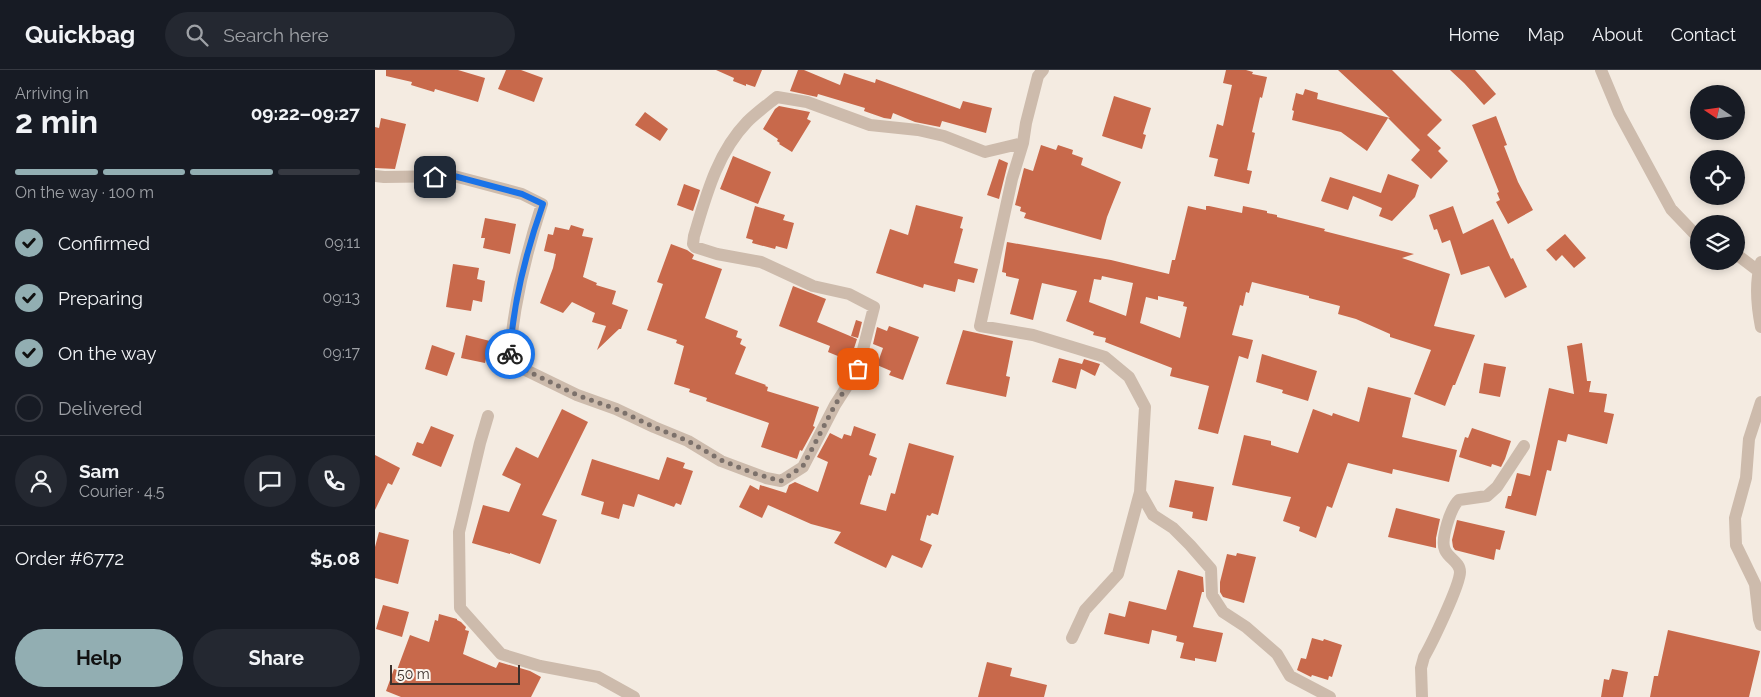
<!DOCTYPE html>
<html lang="en">
<head>
<meta charset="utf-8">
<style>
  :root { --surface:#171b24; --page:#242831; --text:#f1f3f6; --muted:#9ea1a6; --line:#363941; --accent:#92aeb2 }
  body { margin:0; font-family:Raleway,sans-serif; background:var(--page); color:var(--text); height:100vh; display:flex; flex-direction:column; font-size:19px; white-space:nowrap }
  * { box-sizing:border-box; margin:0 }
  p { font-size:16px; color:var(--muted) }
  .icon { flex:none; width:28px; height:28px; fill:none; stroke:currentColor; stroke-width:2; stroke-linecap:round; stroke-linejoin:round }
  .map { position:relative; flex:1; overflow:hidden }
  .sheet { display:flex; flex-direction:column; background:var(--surface); width:375px }
  .sheet>* { flex:none }
  .needle { width:32px; rotate:283deg }
  .controls { position:absolute; left:1315px; top:15px; display:grid; gap:10px }
  .controls a { display:grid; place-items:center; width:55px; height:55px; border-radius:50%; background:var(--surface); box-shadow:0 2px 8px #0003; font-size:25px }
  .scale { position:absolute; left:15px; bottom:12px; width:130px; box-sizing:border-box; padding-left:5px; border:2px solid #3b302b; border-top:0; font-size:14px; line-height:18px; white-space:nowrap; color:#3b302b; -webkit-text-stroke:4px #fbf5ee; paint-order:stroke }
  .pin { position:absolute; display:grid; place-items:center; width:42px; height:42px; color:#fff; margin:-21px; border-radius:10px; box-shadow:0 2px 8px #0006 }
  .courier { position:absolute; display:grid; place-items:center; width:50px; height:50px; margin:-25px; border:4px solid #1a73e8; border-radius:50%; background:#fff; color:#222; box-shadow:0 1px 6px #0007 }
  .overview em { font-style:normal; font-weight:700 }
  .overview div { display:flex; flex-direction:column-reverse }
  .overview { display:flex; align-items:center; justify-content:space-between; height:85px; padding:0 15px }
  h1 { font-size:32px; font-weight:700; line-height:38px }
  .bar { display:grid; grid-template-columns:repeat(4,1fr); gap:8px 5px; align-content:center; height:60px; padding:0 15px }
  .bar i { height:6px; border-radius:4px; background:var(--line) }
  .bar .selected { background:var(--accent) }
  .bar p { grid-column:span 4 }
  .line { display:flex; align-items:center; gap:12px; padding:0 15px; border-top:1px solid var(--line) }
  .line div { flex:1 }
  .round { display:grid; place-items:center; flex:none; width:52px; height:52px; border-radius:26px; background:var(--page) }
  ol { padding:0 15px; list-style:none }
  li { display:flex; align-items:center; gap:15px; height:55px }
  li p { margin-inline-start:auto }
  li .icon { padding:5px; border-radius:50%; background:var(--accent); color:#111; stroke-width:4 }
  li:last-child { color:var(--muted) }
  li i { width:28px; height:28px; border:2px solid var(--line); border-radius:50% }
  .button { display:flex; gap:10px; margin-top:auto; padding:10px 15px }
  .button a { flex:1; height:58px; border-radius:30px; background:var(--accent); color:#111; font-size:20px; font-weight:700; line-height:58px; text-align:center }
  .button a+a { background:var(--page); color:var(--text) }
  header { display:flex; align-items:center; gap:30px; box-sizing:border-box; height:70px; padding:0 25px; background:var(--surface); border-bottom:1px solid var(--line) }
  header strong { font-size:24px }
  nav { display:flex; gap:28px; margin-inline-start:auto; font-size:18px }
  .search { width:350px; height:45px; background:var(--page); display:flex; align-items:center; gap:12px; box-sizing:border-box; padding:0 18px; border-radius:28px; color:var(--muted); font-size:19px }
  main { display:flex; flex:1; min-height:0 }
  .map>svg:first-child { display:block }
</style>
</head>
<body>
<header>
<strong>Quickbag</strong>
<div class="search"><svg class="icon" aria-label="search" viewBox="0 0 24 24"><circle cx="10" cy="10" r="6"/><path d="M15 15l6 6"/></svg>Search here</div>
<nav><a>Home</a><a>Map</a><a>About</a><a>Contact</a></nav>
</header>
<main>
<section class="sheet">
<div class="overview"><div><h1>2 min</h1><p>Arriving in</p></div><em>09:22–09:27</em></div>
<div class="bar"><i class="selected"></i><i class="selected"></i><i class="selected"></i><i></i><p>On the way · 100 m</p></div>
<ol>
<li><svg class="icon" aria-label="check" viewBox="0 0 24 24"><path d="M5 12l5 5 9-10"/></svg>Confirmed<p>09:11</p></li>
<li><svg class="icon" aria-label="check" viewBox="0 0 24 24"><path d="M5 12l5 5 9-10"/></svg>Preparing<p>09:13</p></li>
<li><svg class="icon" aria-label="check" viewBox="0 0 24 24"><path d="M5 12l5 5 9-10"/></svg>On the way<p>09:17</p></li>
<li><i></i>Delivered</li>
</ol>
<div class="line" style="height:90px"><a class="round"><svg class="icon" aria-label="person" viewBox="0 0 24 24"><circle cx="12" cy="8" r="4"/><path d="M4 21q1-7 8-7t8 7"/></svg></a><div><b>Sam</b><p>Courier · 4.5</p></div><a class="round"><svg class="icon" aria-label="chat" viewBox="0 0 24 24"><path d="M4 5h16v11H9l-5 4z"/></svg></a><a class="round"><svg class="icon" aria-label="phone" viewBox="0 0 24 24"><path d="M5 4h4l2 5-3 2q2 4 5 5l2-3 5 2v4C11 20 4 13 5 4z"/></svg></a></div>
<div class="line" style="height:65px"><div>Order #6772</div><b>$5.08</b></div>
<div class="button"><a>Help</a><a>Share</a></div>
</section>
<div class="map">
<svg width="1386" height="627" viewBox="0 0 1386 627">
  <rect width="100%" height="100%" fill="#f4ebe1"/>
  <path fill="#c8694b" fill-rule="evenodd" d="M11 0H83L110 8 103 32 60 19 59 22 36 15 37 12 11 6Z
    M131 0H146L168 8 159 32 123 19Z
    M341 0H387L380 17 371 14V16L358 11 359 8Z
    M423 0H429L465 15 469 3 500 13 501 9 585 39 588 31 617 38 611 63 567 51 565 57 540 52 518 43 516 49 509 48 489 41 490 38 443 24 442 27 415 21Z
    M851 0H871L878 2 877 4 892 7 887 28 885 27 877 62 880 63 872 100 877 101 874 114 839 106 843 89 834 87 842 54 848 56 857 15 848 13Z
    M963 0H1017L1067 50 1052 65 1066 78 1063 81 1073 91 1056 109 1036 90 1045 80 1013 48 992 81 966 62 917 50 919 41 917 40 921 23 928 25 930 19 943 23 942 29 1015 48Z
    M1075 0H1100L1121 24 1109 35 1089 13Z
    M739 26 776 38 768 64 771 65 767 79 727 66Z
    M404 36 435 42 432 49 436 51 417 82 404 74 405 73 402 71 403 69 388 59 400 39Z
    M270 42 293 59 285 71 260 55Z
    M1121 46 1132 75 1129 76 1143 112 1158 140 1133 154 1121 132 1125 130 1122 123 1124 122 1097 55Z
    M6 48 31 54 20 99 0 98V57L4 58Z
    M666 75 681 80 683 75 698 80 697 84 708 88 706 95 746 112 732 147 726 170 649 148 651 143 645 141 646 137 640 135 649 98 658 101Z
    M358 86 396 102 383 134 345 119Z
    M624 89 633 93 624 129 612 125Z
    M1013 104 1044 115 1040 127 1017 151 1004 146 1007 138 978 126 973 140 946 131 955 107 1006 123Z
    M309 114 325 120 318 141 302 135Z
    M541 135 588 147 585 158 588 159 579 193 603 199 599 213 583 209 580 222 549 214 548 218 501 203 515 159 533 165Z
    M380 136 410 145 408 150 419 153 412 179 401 176 400 179 377 173 378 170 371 168Z
    M813 136 831 140V136H834L867 143 868 136 892 141V143L902 145V147L950 159 949 161 1039 184 1027 188 1075 204 1059 256 1100 265 1080 315H1078L1070 336 1039 324 1056 280 1015 267V264L981 249 963 244 965 236 934 228V226L877 212 874 223 871 222 868 236 865 235 857 265 878 270 873 289 864 286 843 364 823 359 834 316 795 306 797 298 730 272 731 268 718 265 719 262 691 251 702 221 667 213 658 250 635 244 644 209 631 206V203L627 202 632 172 736 190 794 204 797 190H800ZM727 206 758 213 751 246 714 232 719 209 726 210ZM783 226 809 232 808 236 812 237 805 268 765 253 771 227 783 230Z
    M1078 136 1088 164 1118 149 1136 189 1138 188 1152 217 1130 228 1114 196 1086 205 1075 170 1067 173 1062 159 1059 160 1054 145Z
    M110 148 141 154 135 184 108 178 110 168H106Z
    M196 155 209 159 207 166 218 168 208 207 222 213 221 215 241 221 237 234 253 240 246 259H244L222 280 231 256 217 252 220 243 197 232 188 243 165 233 178 198 181 184 169 181 173 164 178 165 180 157 194 160Z
    M1190 164 1211 188 1199 198 1187 185 1181 191 1171 180Z
    M296 174 312 180 319 185 317 189 347 199 330 248 363 261 361 267 367 269 365 274 371 277 360 304 391 315 390 316 393 317 392 321 444 337 438 356 440 357 427 381 425 380 422 389 386 377 394 353 331 331 332 328 314 322 315 319 299 314 309 276 301 273 302 270 272 260 288 214 282 212Z
    M78 194 104 198 102 209 110 211 107 232 98 230 96 241 71 237Z
    M418 216 451 229 442 252 482 269 475 291 453 282 455 276 404 256Z
    M481 250 487 252 483 268 476 266Z
    M514 256 544 267 528 310 514 305 516 301 502 295 508 278 498 274 502 257 512 261Z
    M588 260 638 271 631 306 635 307 631 327 571 314Z
    M91 265 115 271 110 293 86 288Z
    M1207 273 1212 311H1216L1214 322 1232 324 1229 342 1239 344 1232 374 1193 364 1191 372 1183 370 1176 401 1172 400 1161 446 1130 438 1133 426H1136L1142 403 1155 406 1174 318 1199 324 1192 276Z
    M57 275 80 283 72 306 50 299Z
    M887 284 942 301 933 331 907 323 908 320 881 312Z
    M684 288 707 294 709 289 725 294 720 306 706 299 701 319 677 312Z
    M1109 293 1131 297 1125 327 1104 323Z
    M993 317 1036 328 1027 367 1082 380 1074 412 1018 399 1017 404 973 393 957 438 952 436 941 468 924 461 925 457 908 451 916 427 857 415 869 365 896 371V375L923 383 938 339 957 346 958 343 984 352Z
    M187 339 213 352 167 445 182 450 165 494 135 483V484L97 473 108 435 134 442 146 414 127 405 141 377 163 388Z
    M56 356 79 365 66 397 37 385 42 372 48 374Z
    M479 356 501 364 494 385 502 388 496 406 494 405 485 434 511 441 516 423 520 424 534 373 579 386 563 445 557 443 555 446 552 445 545 470 557 475 547 498 517 485 511 498 459 473 466 462 436 454 393 435 387 448 364 437 375 415 384 420 385 415 411 423 414 415 420 412 443 422 453 392 442 387 455 363 467 369 469 364 476 366Z
    M1097 358 1136 371 1130 389 1126 397 1117 394 1116 397 1084 387 1090 367 1093 368Z
    M0 385 25 398 17 415 13 413 0 440Z
    M292 387 310 393 308 398 318 401 306 435 301 433 299 437 263 424 259 437 248 434 244 449 226 444 229 432 206 425 217 389 284 410Z
    M800 410 839 417 832 451 817 448 818 442 794 437Z
    M1021 438 1065 449 1061 468V478L1013 467Z
    M1082 450 1130 461 1125 480 1121 479 1119 490 1080 480 1078 477 1077 470Z
    M4 462 34 470 23 514 0 508V477Z
    M862 483 881 487 869 533 848 527 845 522V512L852 484 861 486Z
    M803 500 828 507 829 522H827L818 557 848 563 841 592 820 588V591L805 588 809 573 801 571 802 566 777 560 774 574 729 564 734 543 750 547 754 531 791 540Z
    M8 535 34 542 27 567 1 559Z
    M64 544 82 549V550L86 552 91 557 90 560 94 561 88 584 121 598 124 592 155 601 166 607 156 627H26L11 621 19 599 22 600 35 565 54 572 60 550 63 551Z
    M1293 560 1385 581 1374 627H1275L1279 606H1283Z
    M937 568 948 571 949 569 967 575 957 607 954 606 953 610 937 605 936 607 922 600 926 588 931 589Z
    M612 592 637 598 635 606 672 615 669 627H603Z
    M1237 599 1253 602 1248 627H1226L1229 609 1234 610Z"/>
  <g fill="none" stroke-linecap="round" stroke-linejoin="round">
    <path stroke="#cdbbac" stroke-width="12" d="M1226 0 1244 43 1296 139 1318 162 1324 164
      M648 73 651 53 663 6 668 0
      M0 106 9 107 79 106 147 124 167 134C150 186 138 237 134 292L202 325 241 339 279 357 313 371 346 391 391 408 406 411 428 397 460 335 483 299 499 237 474 224 438 216 386 192 342 184 320 177 318 174 319 166C331 126 342 83 372 52 381 43 392 35 402 27L432 32 495 55 543 60 569 66 610 82 648 73 637 109 605 256 658 265 730 287 754 307 770 337 765 422 778 445 798 458 815 475 836 499 837 525 848 542 871 557 902 584 915 606 955 627
      M1361 184 1386 203
      M1386 192C1380 211 1382 237 1386 257
      M1386 332 1374 369 1371 408 1360 448 1361 475 1380 514 1384 549 1386 555
      M113 346 105 373 84 462 85 538 126 584 165 596 223 607 259 627
      M697 568 710 540 743 504 765 422
      M1047 627 1046 598 1049 587C1057 573 1085 515 1085 502 1085 492 1074 489 1070 480 1065 470 1076 437 1084 430L1112 426 1122 417 1149 376"/>
  </g>
  <g fill="none" stroke-linecap="round" stroke-linejoin="round">
    <path stroke="#7c716b" stroke-width="5" stroke-dasharray="0 9" d="M135 284 134 292 202 325 241 339 279 357 313 371 346 390 378 403 406 411 428 396 460 335 483 299"/>
    <path stroke="#1a73e8" stroke-width="6" d="M60 107 79 106 147 124 168 134C151 182 138 232 135 284"/>
  </g>
</svg>
<div class="controls">
<a><svg class="needle" viewBox="-14 -14 28 28"><path d="M0-13l5 13h-10z" fill="#e53935"/><path d="M0 13l5-13h-10z" fill="#9ea1a6"/></svg></a>
<a><svg class="icon" aria-label="locate" viewBox="0 0 24 24"><circle cx="12" cy="12" r="6"/><path d="M12 2v4M12 18v4M2 12h4M18 12h4"/></svg></a>
<a><svg class="icon" aria-label="layers" viewBox="0 0 24 24"><path d="M12 4l9 5-9 5-9-5zM3 14l9 5 9-5"/></svg></a>
</div>
<div class="scale">50 m</div>
<div class="pin" style="left:483px;top:299px;background:#ea580c"><svg class="icon" aria-label="bag" viewBox="0 0 24 24"><path d="M5 8h14l-1 12H6zM9 8a3 3 0 0 1 6 0"/></svg></div>
<div class="pin" style="left:60px;top:107px;background:#1f2937"><svg class="icon" aria-label="home" viewBox="0 0 24 24"><path d="M3 11l9-7 9 7M6 9v11h12V9"/></svg></div>
<div class="courier" style="left:135px;top:284px"><svg class="icon" aria-label="bike" viewBox="0 0 24 24"><circle cx="6" cy="16" r="4"/><circle cx="18" cy="16" r="4"/><path d="M6 16l4-8h5l3 8M10 8l3 8H6M13 5h3"/></svg></div>
</div>
</main>
</body>
</html>
